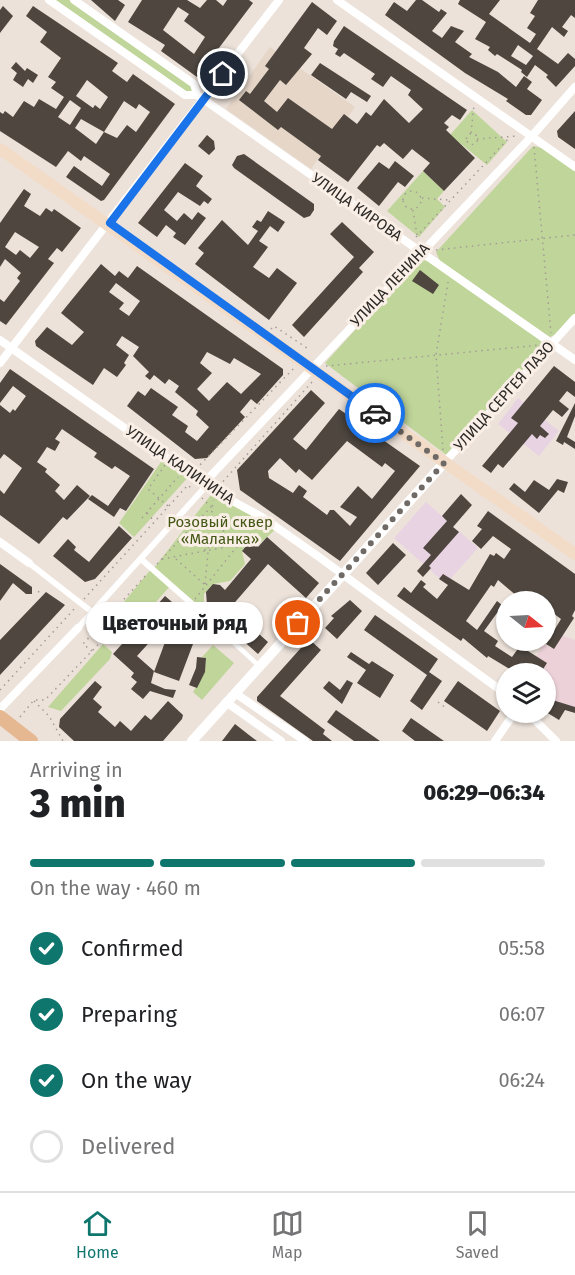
<!DOCTYPE html>
<html lang="en">
<head>
<meta charset="utf-8">
<style>
  :root { --surface:#fff; --page:#f6f6f6; --text:#202124; --muted:#757577; --line:#e0e0e0; --accent:#0f766e }
  body { margin:0; font-family:"Fira Sans",sans-serif; background:var(--page); color:var(--text); height:100vh; display:flex; flex-direction:column; font-size:22px; white-space:nowrap }
  * { box-sizing:border-box; margin:0 }
  p { font-size:20px; color:var(--muted) }
  .icon { flex:none; width:33px; height:33px; fill:none; stroke:currentColor; stroke-width:2; stroke-linecap:round; stroke-linejoin:round }
  .map { position:relative; height:741px; overflow:hidden }
  .side { display:flex; flex-direction:column; background:var(--surface); flex:1 }
  .side>* { flex:none }
  .needle { width:39px; rotate:108deg }
  .fabs { position:absolute; left:496px; top:591px; display:grid; gap:12px }
  .fabs a { display:grid; place-items:center; width:60px; height:60px; border-radius:50%; background:var(--surface); box-shadow:0 2px 4px #0004; font-size:30px }
  .pin { position:absolute; display:grid; place-items:center; width:51px; height:51px; color:#fff; margin:-26px; border:3px solid #fff; border-radius:50%; box-shadow:0 2px 6px #0007 }
  .courier { position:absolute; display:grid; place-items:center; width:60px; height:60px; margin:-30px; border:4px solid #1a73e8; border-radius:50%; background:#fff; color:#222; box-shadow:0 2px 8px #0007 }
  .bubble { position:absolute; height:42px; border-radius:21px; background:var(--surface); box-shadow:0 2px 4px #0004; font-size:20px; font-weight:800; line-height:42px; text-align:center }
  .headline em { font-style:normal; font-weight:800 }
  .headline div { display:flex; flex-direction:column-reverse }
  .headline { display:flex; align-items:center; justify-content:space-between; height:102px; padding:0 30px }
  h1 { font-size:39px; font-weight:800; line-height:45px }
  .bar { display:grid; grid-template-columns:repeat(4,1fr); gap:9px 6px; align-content:center; height:72px; padding:0 30px }
  .bar i { height:8px; border-radius:4px; background:var(--line) }
  .bar .on { background:var(--accent) }
  .bar p { grid-column:span 4 }
  ol { padding:0 30px; list-style:none }
  li { display:flex; align-items:center; gap:18px; height:66px }
  li p { margin-inline-start:auto }
  li .icon { padding:6px; border-radius:50%; background:var(--accent); color:#fff; stroke-width:4 }
  li:last-child { color:var(--muted) }
  li i { width:33px; height:33px; border:3px solid var(--line); border-radius:50% }
  .tabs { display:flex; justify-content:space-around; align-items:center; height:84px; border-top:2px solid var(--line); background:var(--surface); font-size:16px; color:var(--muted) }
  .tabs a { display:grid; justify-items:center; gap:3px }
  .tabs .on { color:var(--accent) }
  .map>svg:first-child { display:block }
</style>
</head>
<body>
<div class="map">
<svg width="575" height="741" viewBox="0 0 575 741">
  <rect width="100%" height="100%" fill="#ece2da"/>
  <path fill="#ecd2d8" d="M559 634 575 640V711L546 702V674H526L543 644 551 648Z"/>
  <path fill="#e5d6c8" d="M270 47 355 107 311 169 226 109Z"/>
  <path fill="#e8d3e2" d="M518 398 559 431 539 456 498 424Z
    M426 502 478 548 446 584 394 538Z"/>
  <path fill="#c0d59a" d="M49 0H74L194 84 197 95H185Z
    M472 110 507 142 487 165 450 135Z
    M533 146 543 148 575 171V315L558 333 550 337 440 261 436 252Z
    M423 171 444 191 437 199 445 207 419 237 387 211Z
    M432 260 552 343 449 457 325 363 418 261Z
    M165 456 191 474 134 537 119 523Z
    M214 491 277 528 258 545 250 539 242 551 245 564 230 581 213 584 204 594V603L197 604 154 568Z
    M152 568 171 585 126 636 114 626 119 620 113 615Z
    M103 644 112 652 110 659 61 711 48 707Z
    M213 645 234 663 202 700 193 692 205 672 206 658 202 657Z"/>
  <path fill="#4e463f" fill-rule="evenodd" d="M91 0H118L125 5 115 21Z
    M142 0H187L200 8 207 0H216L223 6 227 0H249L253 3 197 77 161 51 165 45 128 22ZM178 7 189 14 184 21 205 37 194 54 163 30Z
    M416 0H422L439 12 441 9 447 13 432 31 442 38 451 26 464 31 455 42 472 54 469 57 498 72 516 87 524 76 532 82 527 89 542 100 531 115H526L506 101 508 99 465 73 385 15 394 2 407 11Z
    M460 0H500L489 14 530 43 536 34 527 28 535 16 530 13 538 0H575V18L571 15 562 27 568 31 564 37 552 27 537 49 558 64 568 53 575 59V66L556 87 546 77 548 75 535 65 527 77 521 72 522 70 497 54 495 56 488 50 490 47 475 39 486 22 458 4ZM518 45 533 56 526 65 511 56Z
    M312 2 337 21 327 35 318 28 304 48 312 54 286 85 280 80 264 101 277 112 288 98 332 129 344 114 357 124 366 112 371 116 384 99 409 123 423 109 408 95 411 90 391 76 383 87 371 79 375 74 344 53 340 57 335 54 338 49 333 46 334 41 344 26 467 110 460 120 452 115 444 123 449 127 446 130 475 158 444 191 423 171 430 163 412 149 403 159 384 143 380 147 377 145 348 182 318 160 321 156 281 127 278 130 239 100 246 91 250 94 269 69 265 66Z
    M3 6 13 16 0 33V10Z
    M33 6 118 63 112 71 127 82 133 74 175 104 104 200 101 201 66 177 74 166 102 186 110 174 84 156 81 161 68 151 56 167 0 131V112L3 114 5 111 13 117 24 101 34 107 39 99 56 109 64 97 51 88 56 82 48 77 61 58 40 42 47 32 26 16ZM87 80 108 97 100 109 95 105 93 108 76 96ZM70 100 81 108 70 125 58 117ZM124 101 136 109 139 104 150 112 136 132 127 125 117 138 104 132ZM81 119 104 132 96 144 75 128Z
    M16 62 25 71 27 68 38 75 33 83 28 79 23 87 13 80 17 73 11 68Z
    M320 63 371 96 367 102 351 92 346 99 311 75Z
    M575 111V149L558 137 557 131Z
    M207 135 214 141 215 149 209 155 198 146Z
    M244 154 314 204V210L310 216 304 218 234 168 232 165 237 156Z
    M395 161 414 176 405 187 398 182 379 206 357 188 379 162 389 169Z
    M185 163 203 176 196 186 212 199 208 204 204 201 200 206 178 192 164 210 177 221 184 213 192 220 198 212 206 218 185 245 173 237 176 233 166 225 157 237 138 223Z
    M24 189 31 194 24 206 40 216 46 208 52 212 54 209 81 228 62 252 57 248 48 259 54 263 6 325 0 321V299L4 302 20 281 17 278 21 273 5 259 0 267V223ZM15 232 39 247 30 258 20 250 16 255 5 247Z
    M268 211 285 222 278 232 270 226 259 241 268 247 253 267 269 278 277 268 297 283 269 320 195 264 204 253 198 248 222 220 248 245 258 231 252 227 257 220 261 222Z
    M342 222 374 252 359 268 363 272 304 337 292 325 354 257 330 234Z
    M101 264 115 276 119 271 128 278 137 266 283 369V375L257 404 251 399 240 412 245 417 207 458 195 459 127 406 138 391 145 396 151 388 178 407 172 415 188 426 185 432 197 441 209 427 196 415 198 411 175 392 179 386 169 379 165 384 154 375 150 380 145 376 149 372 133 356 139 347 122 336 116 345 129 355 124 363 126 365 117 377 104 368 93 385 36 346 35 341 47 327 72 345 84 332 61 313ZM116 283 140 301 129 316 119 309 124 303 109 292ZM207 352 230 364 234 358 261 374 241 394 227 382 209 401 197 389 212 373 200 363Z
    M420 270 439 285 433 294 412 281Z
    M554 366 575 382V397L567 391 559 401 569 409 562 417 553 410 540 426 549 434 545 438 540 435 537 439 532 434 503 468 498 464 491 473 482 466 518 423 511 418Z
    M10 369 154 469 126 511 120 508 114 517 88 499 92 495 108 506 130 476 115 466 112 469 94 457 97 453 62 429 55 439 60 442 55 451 47 447 37 462 47 469 45 472 60 485 55 491 64 500 77 485 90 496 67 520 63 517 39 544 0 515V490L4 494 22 468 4 454 0 459V405L10 413 13 409 15 411 26 396 13 386 0 403V383Z
    M311 390 325 403 293 439 306 450 339 409 420 466 340 561 240 490 237 470ZM347 441 382 467 385 463 395 471 372 499 358 486 340 507 357 517 350 526 334 510H330L327 515 303 497 307 491 299 485 293 493 269 478 268 471 280 458 296 473 299 469 312 480Z
    M575 403V416L567 437 575 442V449L564 442 563 445 556 441Z
    M557 479 568 482 564 493 558 490 539 513 509 489 514 483 525 492 534 480 549 490Z
    M461 494 472 505 453 527 459 532 429 566 431 568 423 577 417 571 431 555 423 548 447 521 442 516Z
    M488 511 575 574V610L572 616 574 618 554 649 546 644 561 619 546 608V602H524L498 580 494 587 491 585 466 621 477 630 497 601 507 609V620L497 613 484 631 498 641 495 646 512 657 520 646 547 663 540 674H518L488 656 487 658 463 638 461 641 397 596 404 587 411 593 421 580 426 584 423 587 437 599 448 585 439 579 443 574 469 590 490 554 494 556 496 553 504 559 511 549 493 536 481 549 472 541 482 529 477 526Z
    M119 526 132 538 95 579 85 582 53 556 68 539 76 547 74 550 89 562Z
    M267 537 319 583 306 598 268 564 230 608 268 642 258 654 212 613 207 605 206 592 213 584 220 585 225 590 251 559 242 551 251 540 258 547Z
    M393 543 406 555 378 585 366 573Z
    M0 564 32 587V594H26L13 583 0 601Z
    M46 592 65 605 0 675V640Z
    M165 596 186 614 179 622 174 618 176 613 137 656 154 671 151 683 165 689 176 690 173 698 150 691 143 699 131 689 137 682 131 677 134 673 113 654Z
    M350 600 362 611 337 639 325 628 334 618 331 616Z
    M375 615 438 659 427 675 364 630Z
    M180 627 192 631 188 642 193 644 179 681 154 672 168 634 176 637Z
    M309 639 321 650 280 696 325 730 323 734 332 741H313L257 701V697Z
    M351 652 369 664 372 661 394 675 380 698 357 683 366 670 347 657Z
    M197 657 206 658 205 672 197 688 189 685 196 668Z
    M429 672 442 681 422 710 410 701Z
    M347 680 353 683 342 704 323 688 329 681 340 690Z
    M95 681 102 687 93 699 102 707 98 712 115 727 120 721 131 731 145 715 151 720 168 701 183 715 182 719 163 741H74L59 727 60 719Z
    M458 681 500 711 487 731 444 701Z
    M546 698 575 707V713L565 710 559 720 546 712Z
    M336 710 380 741H354L327 722Z
    M411 718 444 741H415L402 731Z
    M235 724 249 735 257 741H222Z"/>
  <g fill="none" stroke-linecap="round" stroke-linejoin="round">
    <path stroke="#a39c96" stroke-width="1.5" stroke-dasharray="1.5 4.5" stroke-linecap="butt" d="M471 133 474 105
      M466.5 139a5.5 5.5 0 1 1 11 0a5.5 5.5 0 1 1-11 0Z
      M477 139 518 136
      M534 147 551 333
      M403 200a9 9 0 1 1 18 0a9 9 0 1 1-18 0Z
      M422 198 449 200
      M413 210 417 235
      M416 237 509 138
      M436 250 575 235
      M271 329 274 326 310 350
      M326 366 540 345
      M443 450 436 355 448 282
      M165 465 148 489 168 506
      M196 469 295 367
      M219 486 312 382
      M147 513 154 521
      M142 518 178 477
      M186 534 208 552
      M162 559 242 544
      M176 559 204 584
      M157 564 211 507 202 498
      M205 584 213 500
      M38 592 40 591
      M84 599 188 485 192 489
      M195 599 239 544 212 521
      M97 616 118 634
      M92 651 83 644 147 574
      M0 690 76 607
      M34 701 49 716 63 741
      M438 702 446 708
      M20 717 34 700H45L113 629"/>
    <path stroke="#fff" stroke-width="4.5" d="M192 604 258 665"/>
    <path stroke="#fff" stroke-width="6" d="M141 559 192 604
      M29 563 92 612
      M78 628 207 485"/>
    <path stroke="#fff" stroke-width="8" d="M49 0 185 95H197L203 99 575 360
      M74 0 194 84 197 95
      M337 0 575 167
      M0 340 214 491 262 517 319 557 507 695
      M0 363 279 0
      M444 463 575 318
      M204 483 532 136 575 87
      M0 542 29 563
      M235 693 305 741
      M226 702 281 741
      M0 709 78 628
      M527 712 556 741
      M495 741 515 712"/>
    <path stroke="#fff" stroke-width="10" d="M192 741 444 463"/>
    <path stroke="#f2dcc8" stroke-width="12" d="M0 149 575 554"/>
    <path stroke="#e6b892" stroke-width="14" d="M0 717 31 741"/>
  </g>
  <g fill="none" stroke-linecap="round" stroke-linejoin="round">
    <path stroke="#6f6a65" stroke-width="6" stroke-dasharray="0 10.8" d="M298 623 444 463 375 413"/>
    <path stroke="#1a73e8" stroke-width="8" d="M223 74 110 223 375 413"/>
  </g>
  <g text-anchor="middle" dominant-baseline="central" stroke-width="6" stroke-linejoin="round" paint-order="stroke">
    <g font-size="15" fill="#2c2926" stroke="#f9efe7">
      <text transform="translate(357 207) rotate(35)">УЛИЦА КИРОВА</text>
      <text transform="translate(390 285) rotate(-47)">УЛИЦА ЛЕНИНА</text>
      <text transform="translate(504 396) rotate(-48)">УЛИЦА СЕРГЕЯ ЛАЗО</text>
      <text transform="translate(180 465) rotate(34)">УЛИЦА КАЛИНИНА</text>
    </g>
    <g font-size="15" fill="#445715" stroke="#f9efe7">
      <text x="220" y="522">Розовый сквер<tspan x="220" dy="17">«Маланка»</tspan></text>
    </g>
  </g>
</svg>
<div class="fabs">
<a><svg class="needle" viewBox="-14 -14 28 28"><path d="M0-13l5 13h-10z" fill="#e53935"/><path d="M0 13l5-13h-10z" fill="#757577"/></svg></a>
<a><svg class="icon" aria-label="layers" viewBox="0 0 24 24"><path d="M12 4l9 5-9 5-9-5zM3 14l9 5 9-5"/></svg></a>
</div>
<div class="pin" style="left:298px;top:623px;background:#ea580c"><svg class="icon" aria-label="bag" viewBox="0 0 24 24"><path d="M5 8h14l-1 12H6zM9 8a3 3 0 0 1 6 0"/></svg></div>
<div class="pin" style="left:223px;top:74px;background:#1f2937"><svg class="icon" aria-label="home" viewBox="0 0 24 24"><path d="M3 11l9-7 9 7M6 9v11h12V9"/></svg></div>
<div class="courier" style="left:375px;top:413px"><svg class="icon" aria-label="car" viewBox="0 0 24 24"><path d="M5 17H2v-5l4-1 3-4h7l3 4 3 1v5h-3M9 17h6M6 11h13"/><circle cx="7" cy="17" r="2"/><circle cx="17" cy="17" r="2"/></svg></div>
<div class="bubble" style="left:86px;top:602px;width:177px">Цветочный ряд</div>
</div>
<section class="side">
<div class="headline"><div><h1>3 min</h1><p>Arriving in</p></div><em>06:29–06:34</em></div>
<div class="bar"><i class="on"></i><i class="on"></i><i class="on"></i><i></i><p>On the way · 460 m</p></div>
<ol>
<li><svg class="icon" aria-label="check" viewBox="0 0 24 24"><path d="M5 12l5 5 9-10"/></svg>Confirmed<p>05:58</p></li>
<li><svg class="icon" aria-label="check" viewBox="0 0 24 24"><path d="M5 12l5 5 9-10"/></svg>Preparing<p>06:07</p></li>
<li><svg class="icon" aria-label="check" viewBox="0 0 24 24"><path d="M5 12l5 5 9-10"/></svg>On the way<p>06:24</p></li>
<li><i></i>Delivered</li>
</ol>
</section>
<nav class="tabs">
<a class="on"><svg class="icon" aria-label="home" viewBox="0 0 24 24"><path d="M3 11l9-7 9 7M6 9v11h12V9"/></svg>Home</a>
<a><svg class="icon" aria-label="map" viewBox="0 0 24 24"><path d="M3 6l6-2 6 2 6-2v14l-6 2-6-2-6 2zM9 4v14M15 6v14"/></svg>Map</a>
<a><svg class="icon" aria-label="saved" viewBox="0 0 24 24"><path d="M7 4h10v16l-5-4-5 4z"/></svg>Saved</a>
</nav>
</body>
</html>
